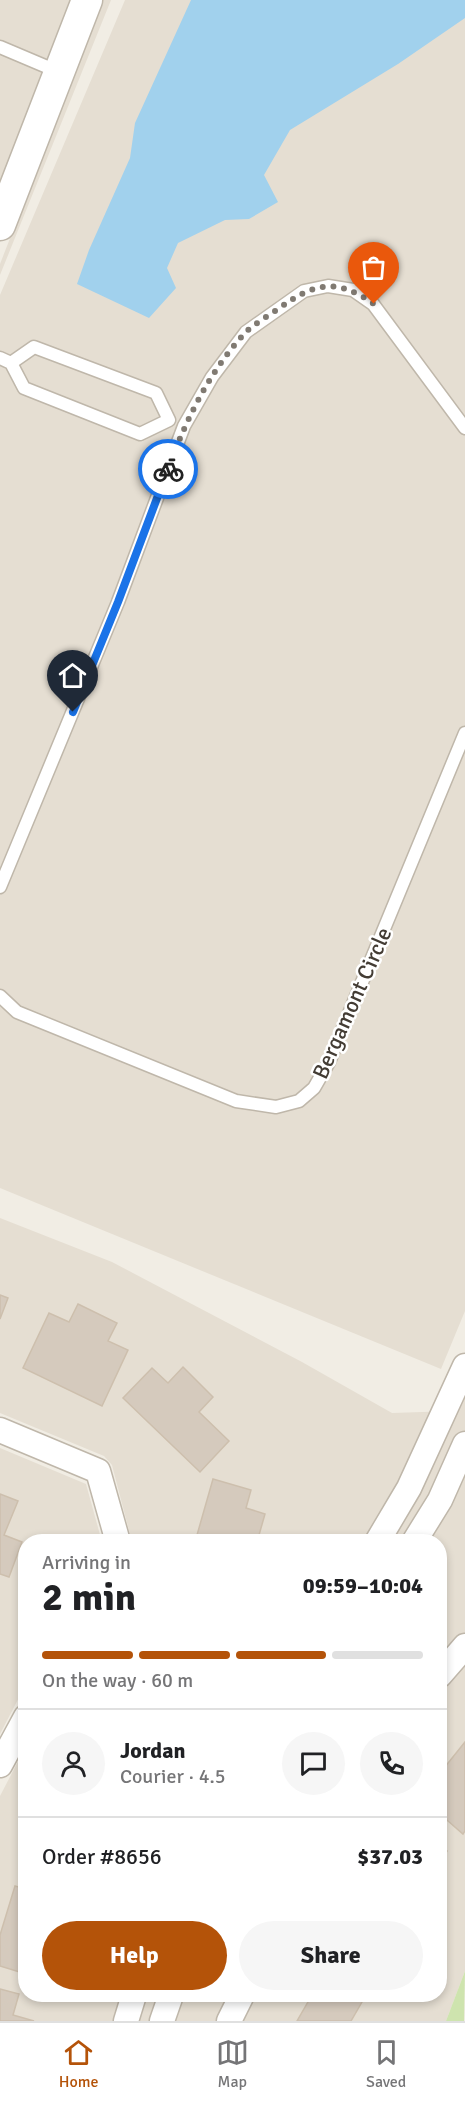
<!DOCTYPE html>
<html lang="en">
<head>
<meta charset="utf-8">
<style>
  :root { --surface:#fff; --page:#f6f6f6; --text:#202124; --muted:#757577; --line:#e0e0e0; --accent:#b45309 }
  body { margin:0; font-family:Signika,sans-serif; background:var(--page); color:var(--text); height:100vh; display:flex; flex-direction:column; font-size:22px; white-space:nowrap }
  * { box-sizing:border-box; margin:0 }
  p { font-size:20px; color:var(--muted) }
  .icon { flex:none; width:33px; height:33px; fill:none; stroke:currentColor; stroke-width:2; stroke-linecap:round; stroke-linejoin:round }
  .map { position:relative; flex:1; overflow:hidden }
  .sheet { position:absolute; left:18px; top:1534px; width:429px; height:468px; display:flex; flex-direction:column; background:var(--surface); border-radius:24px; box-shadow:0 3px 9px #0003 }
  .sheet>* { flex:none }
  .pin { position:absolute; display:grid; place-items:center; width:51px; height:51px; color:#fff; margin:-62px -26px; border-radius:50% 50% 50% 0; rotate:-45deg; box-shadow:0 0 6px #0007 }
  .pin .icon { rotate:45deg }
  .courier { position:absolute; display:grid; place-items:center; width:60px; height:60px; margin:-30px; border:4px solid #1a73e8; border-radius:50%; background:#fff; color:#222; box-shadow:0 2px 8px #0007 }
  .head em { font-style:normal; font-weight:700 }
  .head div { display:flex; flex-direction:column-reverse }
  .head { display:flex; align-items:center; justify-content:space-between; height:102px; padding:0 24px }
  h1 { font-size:39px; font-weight:700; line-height:45px }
  .bar { display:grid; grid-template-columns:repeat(4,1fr); gap:9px 6px; align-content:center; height:72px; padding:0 24px }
  .bar i { height:8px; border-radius:4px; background:var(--line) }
  .bar .on { background:var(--accent) }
  .bar p { grid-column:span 4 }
  .line { display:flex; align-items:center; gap:15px; padding:0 24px; border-top:2px solid var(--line) }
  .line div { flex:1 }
  .round { display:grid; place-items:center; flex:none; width:63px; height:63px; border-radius:32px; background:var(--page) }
  .cta { display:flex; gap:12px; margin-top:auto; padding:12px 24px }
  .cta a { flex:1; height:69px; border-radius:36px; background:var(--accent); color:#fff; font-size:24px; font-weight:700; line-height:69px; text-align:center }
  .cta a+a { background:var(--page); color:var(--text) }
  .tab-bar { display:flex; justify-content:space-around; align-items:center; height:84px; border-top:2px solid var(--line); background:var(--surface); font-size:16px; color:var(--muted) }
  .tab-bar a { display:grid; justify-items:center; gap:3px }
  .tab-bar .on { color:var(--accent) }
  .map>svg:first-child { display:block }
</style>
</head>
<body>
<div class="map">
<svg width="465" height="2021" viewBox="0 0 465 2021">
  <rect width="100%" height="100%" fill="#f1ede4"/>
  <path fill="#e5ded2" d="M0 0H72L0 184Z
    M103 0H111L0 275V264Z
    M125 0H465V1311L441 1369 0 1188V295Z
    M0 1218 112 1262 302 1362 392 1413 452 1411 465 1386V1971L446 2021H0V1796L25 1748 26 1995H440V1542H132L112 1465 104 1456 0 1413Z
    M0 1448 86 1484 102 1542H26L25 1686 0 1734Z"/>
  <path fill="#cee4ae" d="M465 1971 464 2021H446Z"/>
  <path fill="#a1d1ed" d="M191 0H465V18L398 64 290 130 264 175 278 202 249 219 225 220 178 243 167 268 176 288 149 318 77 284 89 250 130 158 135 123Z"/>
  <path fill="#d5cabd" stroke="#cdbfad" stroke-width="1.5" d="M0 1295 8 1298 0 1319Z
    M78 1304 117 1323 108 1341 128 1350 102 1406 23 1368 49 1313 69 1322Z
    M183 1367 213 1397 199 1412 229 1441 200 1472 123 1398 152 1368 168 1383Z
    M213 1479 251 1490 246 1508 265 1514 257 1542H195Z
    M0 1494 18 1501 4 1535 22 1542 9 1577 0 1574Z
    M465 1742V1831L463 1834 440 1814V1773Z
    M440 1846 447 1851 440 1864Z
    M15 1886 26 1889V1974L0 1966V1935Z
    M0 1989 19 1994 13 2015 34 2021H0Z
    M312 1995H366L351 2021H297Z"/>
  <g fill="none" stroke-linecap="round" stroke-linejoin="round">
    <defs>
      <path id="service" d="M0 47 59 72
        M0 358 11 363 24 388 140 434 169 420
        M11 363 34 347 156 393 169 420
        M0 887 118 602 184 426 212 377 246 332 304 291 328 286 353 290 373 304 465 428
        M0 996 17 1012 236 1101 276 1107 299 1101 314 1088 329 1062 465 733"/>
      <path id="minor" d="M0 1430 98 1471 118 1542
        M377 1542 409 1488 465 1366
        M414 1542 440 1500 465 1444
        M440 1675 465 1646
        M0 1765 26 1717
        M126 2021 134 1995
        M162 2021 171 1995
        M229 2021 242 1995"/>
      <path id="tertiary" d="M0 225 87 0"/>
    </defs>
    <use href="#service" stroke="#bfb7aa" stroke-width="15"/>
    <use href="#minor" stroke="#bfb7aa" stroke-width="27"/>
    <use href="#tertiary" stroke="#bfb7aa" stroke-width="33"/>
    <use href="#service" stroke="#fff" stroke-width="12"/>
    <use href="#minor" stroke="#fff" stroke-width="24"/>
    <use href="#tertiary" stroke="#fff" stroke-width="30"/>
  </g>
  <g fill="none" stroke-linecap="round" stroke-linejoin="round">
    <path stroke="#807a72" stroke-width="6" stroke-dasharray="0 10.8" d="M168 469C186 420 209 372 245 333 254 324 268 316 278 309 315 283 335 277 374 304"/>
    <path stroke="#1a73e8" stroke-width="8" d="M73 712 118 602 168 469"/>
  </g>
  <g text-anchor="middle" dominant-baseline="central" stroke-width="5" stroke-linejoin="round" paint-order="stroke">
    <g font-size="22" fill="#433c34" stroke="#fff">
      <text transform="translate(352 1003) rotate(-66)">Bergamont Circle</text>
    </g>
  </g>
</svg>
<div class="pin" style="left:374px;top:304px;background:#ea580c"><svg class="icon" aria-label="bag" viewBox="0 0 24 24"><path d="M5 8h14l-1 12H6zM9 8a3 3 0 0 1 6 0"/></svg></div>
<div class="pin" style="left:73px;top:712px;background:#1f2937"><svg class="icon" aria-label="home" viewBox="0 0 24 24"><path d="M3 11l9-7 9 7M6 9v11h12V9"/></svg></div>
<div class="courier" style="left:168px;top:469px"><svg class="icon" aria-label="bike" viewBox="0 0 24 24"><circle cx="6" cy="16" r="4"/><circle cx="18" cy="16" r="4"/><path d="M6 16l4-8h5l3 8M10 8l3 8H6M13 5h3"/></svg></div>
<section class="sheet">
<div class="head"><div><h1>2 min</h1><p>Arriving in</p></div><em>09:59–10:04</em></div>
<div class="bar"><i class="on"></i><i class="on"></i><i class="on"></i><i></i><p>On the way · 60 m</p></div>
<div class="line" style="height:108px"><a class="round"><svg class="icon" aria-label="person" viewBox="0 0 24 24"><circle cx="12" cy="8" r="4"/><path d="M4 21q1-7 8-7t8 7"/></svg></a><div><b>Jordan</b><p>Courier · 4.5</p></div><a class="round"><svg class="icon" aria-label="chat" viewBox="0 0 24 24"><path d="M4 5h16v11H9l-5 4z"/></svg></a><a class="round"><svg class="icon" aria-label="phone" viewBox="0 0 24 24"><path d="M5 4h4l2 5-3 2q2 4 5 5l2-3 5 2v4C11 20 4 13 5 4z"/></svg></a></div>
<div class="line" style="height:78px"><div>Order #8656</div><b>$37.03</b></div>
<div class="cta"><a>Help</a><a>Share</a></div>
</section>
</div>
<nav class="tab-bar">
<a class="on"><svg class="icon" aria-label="home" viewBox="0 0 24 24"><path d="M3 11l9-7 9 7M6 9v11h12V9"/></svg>Home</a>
<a><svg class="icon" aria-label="map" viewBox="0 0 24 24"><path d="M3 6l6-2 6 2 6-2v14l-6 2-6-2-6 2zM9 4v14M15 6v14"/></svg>Map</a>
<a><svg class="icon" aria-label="saved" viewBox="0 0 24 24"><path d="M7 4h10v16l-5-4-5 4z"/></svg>Saved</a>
</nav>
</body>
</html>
